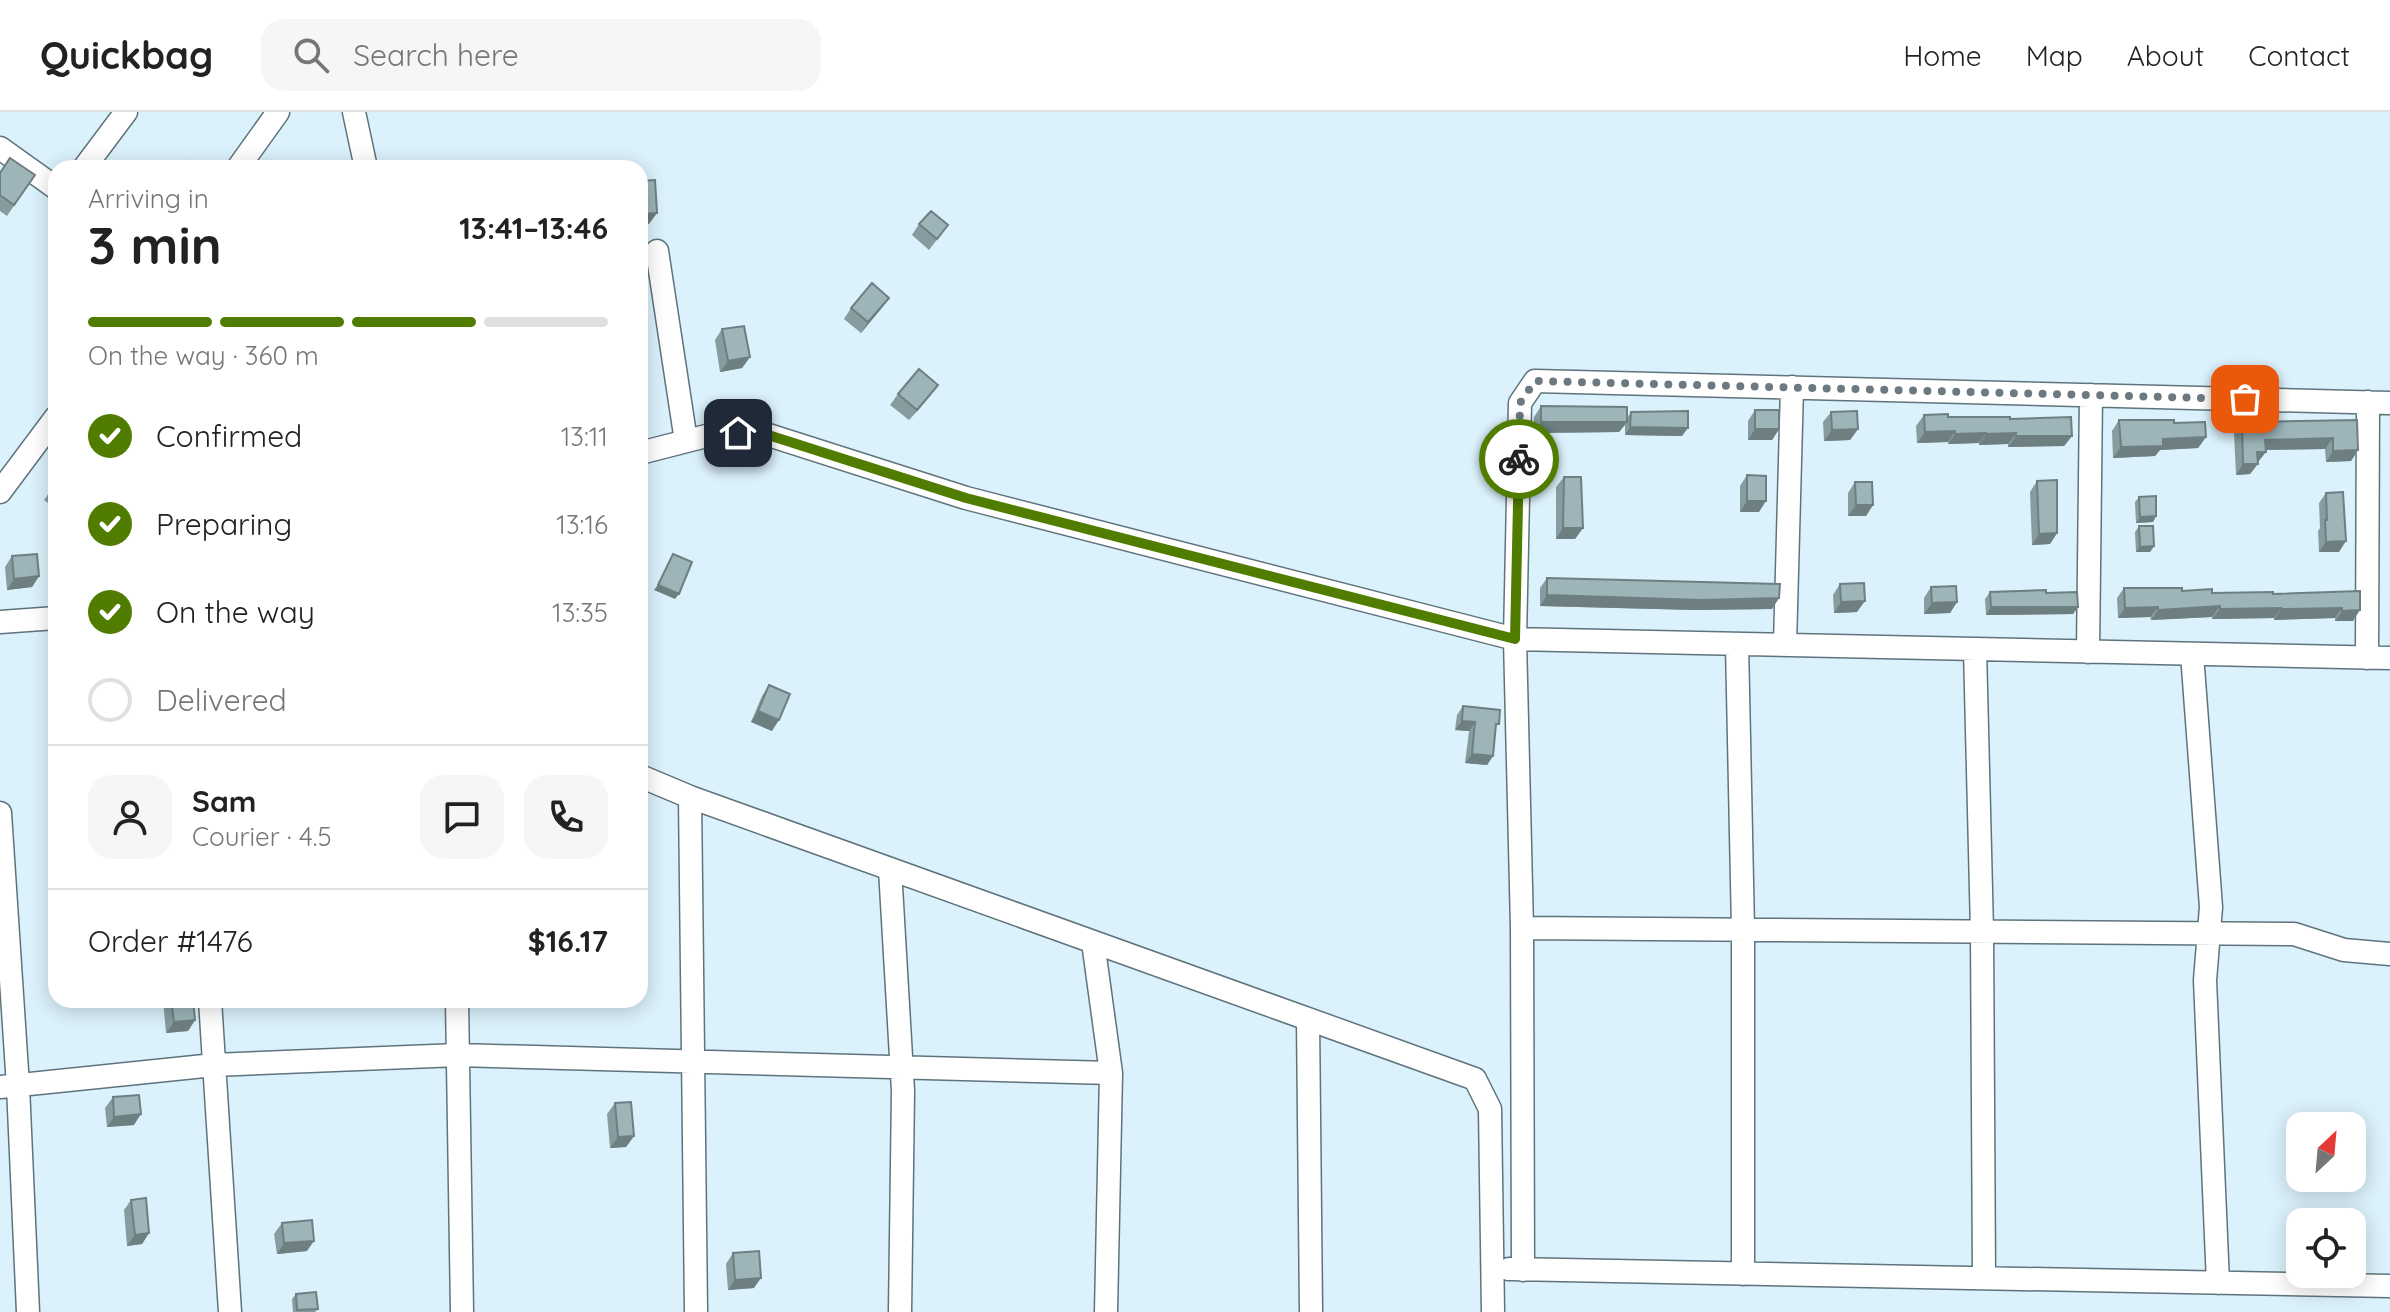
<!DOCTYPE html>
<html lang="en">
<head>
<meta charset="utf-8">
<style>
  :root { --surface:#fff; --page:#f6f6f6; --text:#222; --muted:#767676; --line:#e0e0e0; --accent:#507c00 }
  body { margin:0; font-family:Quicksand,sans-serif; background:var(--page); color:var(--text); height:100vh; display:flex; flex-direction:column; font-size:30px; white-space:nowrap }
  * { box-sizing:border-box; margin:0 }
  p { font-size:26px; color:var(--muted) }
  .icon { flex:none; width:44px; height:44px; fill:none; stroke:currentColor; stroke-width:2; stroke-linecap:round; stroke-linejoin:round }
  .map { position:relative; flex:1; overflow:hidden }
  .panel { position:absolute; left:48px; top:48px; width:600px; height:848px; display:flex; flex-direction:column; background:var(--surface); border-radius:24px; box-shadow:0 4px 20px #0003 }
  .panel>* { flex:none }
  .needle { width:52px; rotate:26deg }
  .buttons { position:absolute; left:2286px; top:1000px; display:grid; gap:16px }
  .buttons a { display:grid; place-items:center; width:80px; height:80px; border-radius:16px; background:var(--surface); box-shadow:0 4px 20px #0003; font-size:40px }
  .pin { position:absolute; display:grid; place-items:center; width:68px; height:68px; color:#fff; margin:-34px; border-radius:16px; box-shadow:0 4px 12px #0006 }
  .courier { position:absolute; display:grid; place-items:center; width:80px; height:80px; margin:-40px; border:6px solid #507c00; border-radius:50%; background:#fff; color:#222; box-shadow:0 2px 10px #0007 }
  .overview em { font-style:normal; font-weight:700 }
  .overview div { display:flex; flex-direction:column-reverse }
  .overview { display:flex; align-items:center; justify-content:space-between; height:136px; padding:0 40px }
  h1 { font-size:52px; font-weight:700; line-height:60px }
  .bar { display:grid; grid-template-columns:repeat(4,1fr); gap:12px 8px; align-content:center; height:96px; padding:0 40px }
  .bar i { height:10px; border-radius:6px; background:var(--line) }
  .bar .on { background:var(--accent) }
  .bar p { grid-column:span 4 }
  .line { display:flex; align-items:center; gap:20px; padding:0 40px; border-top:2px solid var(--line) }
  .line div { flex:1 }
  .round { display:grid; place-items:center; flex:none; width:84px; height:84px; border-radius:24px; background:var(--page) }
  ol { padding:0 40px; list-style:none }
  li { display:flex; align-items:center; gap:24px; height:88px }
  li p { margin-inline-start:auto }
  li .icon { padding:8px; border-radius:50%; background:var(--accent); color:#fff; stroke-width:4 }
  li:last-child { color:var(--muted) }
  li i { width:44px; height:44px; border:4px solid var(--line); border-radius:50% }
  header { display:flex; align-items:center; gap:48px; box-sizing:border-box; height:112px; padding:0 40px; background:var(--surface); border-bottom:2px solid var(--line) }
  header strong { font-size:38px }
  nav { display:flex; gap:44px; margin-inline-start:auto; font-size:28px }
  .search { width:560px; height:72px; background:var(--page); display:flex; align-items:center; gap:20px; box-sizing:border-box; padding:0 28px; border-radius:24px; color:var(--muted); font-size:30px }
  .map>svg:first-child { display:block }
</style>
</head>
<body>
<header>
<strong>Quickbag</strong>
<div class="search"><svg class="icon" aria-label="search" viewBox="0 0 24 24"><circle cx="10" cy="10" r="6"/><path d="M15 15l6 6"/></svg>Search here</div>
<nav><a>Home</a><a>Map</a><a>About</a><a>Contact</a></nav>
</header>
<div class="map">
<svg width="2390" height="1200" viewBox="0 0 2390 1200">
  <rect width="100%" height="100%" fill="#dbf1fb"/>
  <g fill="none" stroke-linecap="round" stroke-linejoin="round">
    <defs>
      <path id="minor" d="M354 0 366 56
        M0 36 56 76
        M84 56 126 0
        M238 56 278 0
        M657 139 686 329
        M640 341 714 322 762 321 966 386 1515 527 2390 546
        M0 380 56 305
        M0 510 56 506
        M1737 532 1743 817V1162
        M1785 533 1792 275
        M1975 537 1982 819 1984 1166
        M2088 540 2091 283
        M2192 542 2211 795 2205 868 2218 1171
        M2367 546 2368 290
        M640 664 690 685 1475 967 1490 997 1493 1200
        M690 685 696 1200
        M0 701 18 974 28 1200
        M890 757 903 979 900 1200
        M1522 816 2294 822 2344 838 2390 842
        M1093 830 1111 961 1106 1200
        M210 888 230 1200
        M457 888 462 1200
        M1308 907 1311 1200
        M0 975 214 953 458 943 1111 961
        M1509 1157 2390 1174
        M1523 1158 1522 816 1515 527 1520 291 1535 269 2390 291"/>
    </defs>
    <use href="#minor" stroke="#5f737c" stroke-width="25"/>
    <use href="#minor" stroke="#fff" stroke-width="22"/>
  </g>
  <path fill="#879c9f" d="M0 60 35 63 7 104 0 99Z
    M919 112 948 113 929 138 912 123Z
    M889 186 861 221 844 207 851 196Z
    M722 217 750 245 742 256 720 260 715 228Z
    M898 282 930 284 909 308 890 293Z
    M1541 294 1627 306 1631 300 1682 324 1625 323V313L1619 320 1533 321 1534 305Z
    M1755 298 1779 317 1772 328H1748V309Z
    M1831 300 1858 317 1850 328 1824 329 1823 310Z
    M1924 303 1948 305 2010 307 2072 324 2064 334 2008 335V332L1979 333V331L1948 332V330L1917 331 1916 314Z
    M2119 308 2174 311 2206 325 2198 336 2160 338 2155 344 2113 346 2112 319Z
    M2357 308 2358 338 2351 349 2326 350 2325 337 2266 338 2250 362 2236 363 2234 321 2242 310Z
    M1747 363 1759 400H1740V374Z
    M1564 365 1583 416 1575 427H1556V375Z
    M2037 369 2057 421 2050 432 2032 433 2030 380Z
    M1855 370 1873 393 1866 404H1848V381Z
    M56 371V397L44 388Z
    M2326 381 2339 440H2319L2318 419 2320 416 2319 391Z
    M2139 385 2156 404 2153 410 2136 411 2135 390Z
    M2139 414 2154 434 2150 440H2136L2135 420Z
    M12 444 39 464 32 475 7 478 5 455Z
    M1547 466 1779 486 1772 497 1695 498 1540 494V476Z
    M1840 472 1857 500 1834 501 1833 483Z
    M1931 475 1957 490 1950 501 1924 502V486Z
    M2124 476 2212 481 2273 482 2360 479 2353 509H2335V506L2274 508V506L2212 507V505L2151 508 2150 505 2118 506 2117 486Z
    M1990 480 2046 481 2078 495 2073 502 1986 503 1985 487Z
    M769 573 772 619 751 610 762 584Z
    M1463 594 1495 618 1493 644 1487 653 1465 651 1469 619 1455 618 1457 603Z
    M163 888H193L195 908 188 919 166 921Z
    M113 985 134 1013 107 1015 105 996Z
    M615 991 634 1024 626 1035 610 1036 607 1002Z
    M131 1088 149 1121 142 1132 127 1134 124 1098Z
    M282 1111 307 1139 277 1142 274 1122Z
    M733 1141 754 1176 728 1178 726 1152Z
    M296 1182 318 1197 315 1200H293L292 1187Z"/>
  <path fill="#6e7f82" d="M657 101 649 112H640V102Z
    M889 186 881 197 861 221 868 210Z
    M750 245 742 256 720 260 728 249Z
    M938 273 930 284 909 308 917 298Z
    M1541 310H1627L1619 320 1533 321Z
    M1630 315 1688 316 1682 324 1625 323Z
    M1755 317H1779L1772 328H1748Z
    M1858 317 1850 328 1824 329 1832 318Z
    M1955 319 1948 330 1917 331 1925 320Z
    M1986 321 1979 331 1948 332 1955 322Z
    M2016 321 2008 332 1979 333 1986 322Z
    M2016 324H2072L2064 334 2008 335Z
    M2206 325 2198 336 2160 338 2155 344 2113 346 2121 335 2163 327Z
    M2333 326 2325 337 2258 338 2265 328Z
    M2358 338 2351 349 2326 350 2333 339Z
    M2257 340H2266L2258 350Z
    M2243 352H2258L2250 362 2236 363Z
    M1747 389H1766L1759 400H1740Z
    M1856 393H1873L1866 404H1848Z
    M2156 404 2153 410 2136 411 2140 405Z
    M1563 416H1583L1575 427H1556Z
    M2057 421 2050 432 2032 433 2039 422Z
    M2346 429 2339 440H2319L2326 430Z
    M2154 434 2150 440H2136L2140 435Z
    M39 464 32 475 7 478 14 467Z
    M658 473 679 482 675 487 654 478Z
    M1547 483 1779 486 1772 497 1695 498 1540 494Z
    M1865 489 1857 500 1834 501 1841 490Z
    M1957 490 1950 501 1924 502 1932 491Z
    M2220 494 2212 505 2151 508 2158 498Z
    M1991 495H2078L2073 502 1986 503Z
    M2158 495 2150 505 2118 506 2125 496Z
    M2281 496 2274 506 2212 507 2220 497Z
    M2342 496 2335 506 2274 508 2281 497Z
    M2360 498 2353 509H2335L2342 499Z
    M758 599 779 608 772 619 751 610Z
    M1462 609 1475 610 1469 619 1455 618Z
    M1472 642 1493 644 1487 653 1465 651Z
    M195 908 188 919 166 921 174 910Z
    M141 1002 134 1013 107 1015 114 1005Z
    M634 1024 626 1035 610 1036 618 1025Z
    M149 1121 142 1132 127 1134 135 1123Z
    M314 1129 307 1139 277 1142 284 1131Z
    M761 1166 754 1176 728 1178 735 1168Z"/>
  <path fill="#9db5b9" stroke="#6e7f82" stroke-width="2" d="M10 46 35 63 14 93 0 83V61Z
    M185 49 194 56H180Z
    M655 68 657 101 640 102V69Z
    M931 99 948 113 937 127 919 112Z
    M872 171 889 186 868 210 851 196Z
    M744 214 750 245 728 249 722 217Z
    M919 257 938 273 917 298 898 282Z
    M1541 294 1627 295V310H1541Z
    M1755 298H1779V317H1755Z
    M1688 299V316L1630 315 1631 300Z
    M1857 299 1858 317 1832 318 1831 300Z
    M1948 302V305H2010V307L2071 305 2072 324H2016V321L1986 322V321L1955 322V319L1925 320 1924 303Z
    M2119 308H2174V311L2205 310 2206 325 2163 327V334L2121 335Z
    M2357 308 2358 338 2333 339V326L2265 328 2266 340H2257L2258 352H2243L2242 310Z
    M1747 363 1766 364V389H1747Z
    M1564 365H1581L1583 416H1563Z
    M2057 368V421L2039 422 2037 369Z
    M1855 370H1872L1873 393H1856Z
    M2343 380 2346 429 2326 430 2325 408H2327L2326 381Z
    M2156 384V404L2140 405 2139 385Z
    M2139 414H2153L2154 434 2140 435Z
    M37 442 39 464 14 467 12 444Z
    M673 442 692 450 679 482 658 473Z
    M1547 466 1780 472 1779 486 1702 488 1547 483Z
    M1864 471 1865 489 1841 490 1840 472Z
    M1956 474 1957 490 1932 491 1931 475Z
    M2124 476H2182V479L2212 477V481L2273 480V482L2360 479V498L2342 499V496L2281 497V496L2220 497V494L2158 498V495L2125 496Z
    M2046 478V481L2077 480 2078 495H1991L1990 480Z
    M769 573 790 582 779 608 758 599Z
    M1463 594 1500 598 1499 612H1496L1493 644 1472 642 1475 610 1462 609Z
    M171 888H193L195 908 174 910Z
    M139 983 141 1002 114 1005 113 985Z
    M631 990 634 1024 618 1025 615 991Z
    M146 1086 149 1121 135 1123 131 1088Z
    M312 1108 314 1129 284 1131 282 1111Z
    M759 1139 761 1166 735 1168 733 1141Z
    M316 1180 318 1197 297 1198 296 1182Z"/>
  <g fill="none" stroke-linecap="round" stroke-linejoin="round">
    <path stroke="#6c7980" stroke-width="8" stroke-dasharray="0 14.4" d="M1519 347 1520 291 1535 269 2245 287"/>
    <path stroke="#507c00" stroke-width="10" d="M738 321H762L966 386 1515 527 1519 347"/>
  </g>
</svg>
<div class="buttons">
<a><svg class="needle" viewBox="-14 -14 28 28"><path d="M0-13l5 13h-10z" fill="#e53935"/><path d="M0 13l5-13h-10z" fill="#767676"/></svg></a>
<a><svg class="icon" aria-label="locate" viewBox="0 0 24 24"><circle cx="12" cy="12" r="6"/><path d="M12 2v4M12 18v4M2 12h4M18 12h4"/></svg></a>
</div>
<div class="pin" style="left:2245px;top:287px;background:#ea580c"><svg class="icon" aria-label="bag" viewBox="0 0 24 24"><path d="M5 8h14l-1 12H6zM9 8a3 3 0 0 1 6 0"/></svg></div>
<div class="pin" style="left:738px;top:321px;background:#1f2937"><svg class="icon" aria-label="home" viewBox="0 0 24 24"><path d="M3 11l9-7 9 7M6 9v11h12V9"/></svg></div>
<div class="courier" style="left:1519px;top:347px"><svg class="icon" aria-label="bike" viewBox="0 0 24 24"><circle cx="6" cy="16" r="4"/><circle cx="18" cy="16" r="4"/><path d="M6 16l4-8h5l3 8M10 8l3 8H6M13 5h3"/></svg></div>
<section class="panel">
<div class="overview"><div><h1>3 min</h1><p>Arriving in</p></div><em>13:41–13:46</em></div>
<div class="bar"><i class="on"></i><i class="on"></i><i class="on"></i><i></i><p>On the way · 360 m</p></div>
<ol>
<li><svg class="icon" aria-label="check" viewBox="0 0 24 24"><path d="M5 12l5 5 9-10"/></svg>Confirmed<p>13:11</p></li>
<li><svg class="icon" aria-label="check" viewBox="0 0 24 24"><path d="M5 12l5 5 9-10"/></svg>Preparing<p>13:16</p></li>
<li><svg class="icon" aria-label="check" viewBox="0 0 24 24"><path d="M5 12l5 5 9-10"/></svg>On the way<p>13:35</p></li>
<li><i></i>Delivered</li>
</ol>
<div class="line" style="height:144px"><a class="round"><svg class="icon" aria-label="person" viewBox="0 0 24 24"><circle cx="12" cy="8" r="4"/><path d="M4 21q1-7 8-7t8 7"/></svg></a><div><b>Sam</b><p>Courier · 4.5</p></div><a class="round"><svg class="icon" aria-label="chat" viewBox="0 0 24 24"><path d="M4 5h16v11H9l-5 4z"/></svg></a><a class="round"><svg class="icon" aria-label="phone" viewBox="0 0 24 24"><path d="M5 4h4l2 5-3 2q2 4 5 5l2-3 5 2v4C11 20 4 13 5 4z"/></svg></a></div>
<div class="line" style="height:104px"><div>Order #1476</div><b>$16.17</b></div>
</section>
</div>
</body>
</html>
